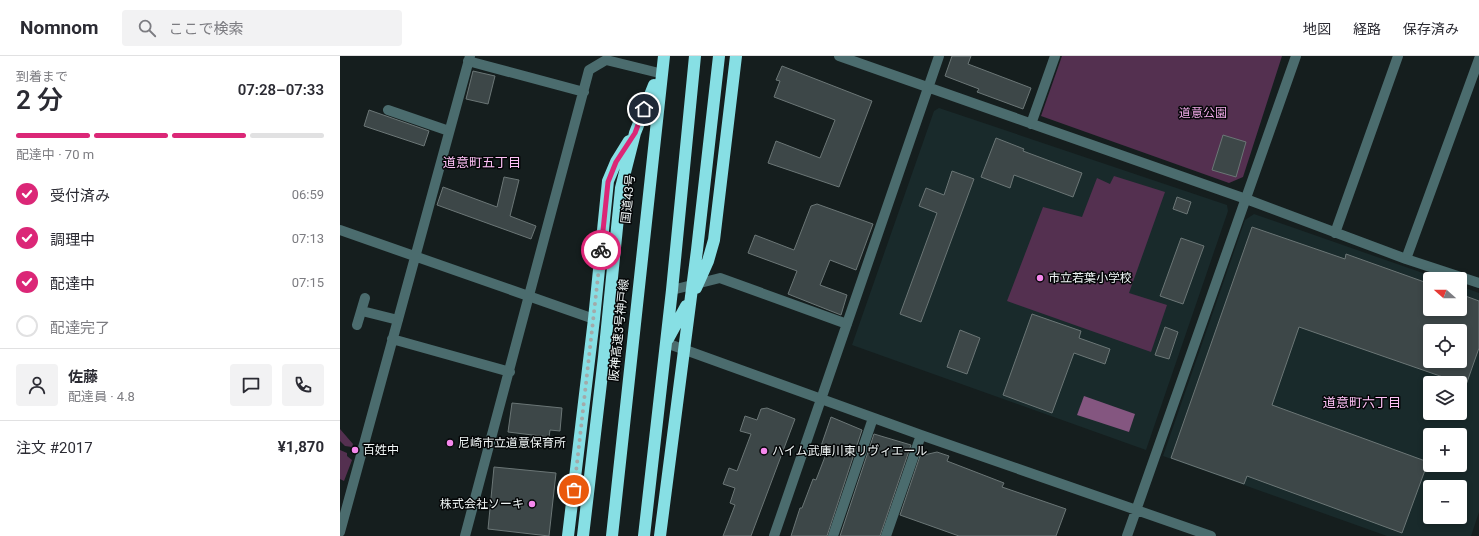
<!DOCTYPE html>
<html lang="ja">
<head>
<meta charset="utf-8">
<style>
  :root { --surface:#fff; --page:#f2f2f3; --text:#2b2b33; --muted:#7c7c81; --line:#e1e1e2; --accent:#db2777 }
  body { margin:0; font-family:Roboto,"Noto Sans JP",sans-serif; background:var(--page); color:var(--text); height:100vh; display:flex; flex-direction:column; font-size:15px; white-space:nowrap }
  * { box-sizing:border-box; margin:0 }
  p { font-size:13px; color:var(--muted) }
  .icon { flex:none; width:22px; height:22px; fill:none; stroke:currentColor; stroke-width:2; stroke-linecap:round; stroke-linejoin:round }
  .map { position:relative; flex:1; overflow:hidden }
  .panel { display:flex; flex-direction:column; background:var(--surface); width:340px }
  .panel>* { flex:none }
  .needle { width:26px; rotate:291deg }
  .controls { position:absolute; left:1083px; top:216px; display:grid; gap:8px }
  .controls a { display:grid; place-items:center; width:44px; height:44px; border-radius:4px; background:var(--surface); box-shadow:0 2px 6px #0003; font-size:20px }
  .pin { position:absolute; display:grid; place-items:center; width:34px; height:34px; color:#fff; margin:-17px; border:2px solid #fff; border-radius:50%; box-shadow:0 1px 4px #0007 }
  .courier { position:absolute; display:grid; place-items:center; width:40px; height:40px; margin:-20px; border:3px solid #db2777; border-radius:50%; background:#fff; color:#222; box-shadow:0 1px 5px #0007 }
  .summary em { font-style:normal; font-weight:600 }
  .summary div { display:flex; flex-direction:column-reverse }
  .summary { display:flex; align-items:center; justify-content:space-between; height:68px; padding:0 16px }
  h1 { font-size:26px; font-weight:600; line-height:30px }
  .bar { display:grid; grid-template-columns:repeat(4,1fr); gap:6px 4px; align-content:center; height:48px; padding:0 16px }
  .bar i { height:5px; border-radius:3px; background:var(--line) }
  .bar .selected { background:var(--accent) }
  .bar p { grid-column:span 4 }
  .line { display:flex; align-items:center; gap:10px; padding:0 16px; border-top:1px solid var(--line) }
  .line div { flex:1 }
  .round { display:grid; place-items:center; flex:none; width:42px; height:42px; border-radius:4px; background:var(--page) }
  ol { padding:0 16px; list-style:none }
  li { display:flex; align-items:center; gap:12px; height:44px }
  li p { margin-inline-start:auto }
  li .icon { padding:4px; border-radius:50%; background:var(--accent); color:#fff; stroke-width:4 }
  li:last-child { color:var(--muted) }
  li i { width:22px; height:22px; border:2px solid var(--line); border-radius:50% }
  header { display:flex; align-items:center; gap:24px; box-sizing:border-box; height:56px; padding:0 20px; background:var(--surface); border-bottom:1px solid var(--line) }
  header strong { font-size:19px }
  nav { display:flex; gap:22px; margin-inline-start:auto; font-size:14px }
  .search { width:280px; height:36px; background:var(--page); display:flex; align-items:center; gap:10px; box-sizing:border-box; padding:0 14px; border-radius:4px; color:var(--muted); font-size:15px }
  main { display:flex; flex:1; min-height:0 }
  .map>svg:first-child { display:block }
</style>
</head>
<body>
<header>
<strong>Nomnom</strong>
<div class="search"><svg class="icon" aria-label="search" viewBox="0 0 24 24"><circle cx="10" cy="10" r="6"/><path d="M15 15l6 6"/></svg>ここで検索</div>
<nav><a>地図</a><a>経路</a><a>保存済み</a></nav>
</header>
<main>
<section class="panel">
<div class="summary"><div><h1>2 分</h1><p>到着まで</p></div><em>07:28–07:33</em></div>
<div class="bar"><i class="selected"></i><i class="selected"></i><i class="selected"></i><i></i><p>配達中 · 70 m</p></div>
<ol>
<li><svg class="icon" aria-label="check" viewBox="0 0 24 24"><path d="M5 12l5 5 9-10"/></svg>受付済み<p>06:59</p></li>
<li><svg class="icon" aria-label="check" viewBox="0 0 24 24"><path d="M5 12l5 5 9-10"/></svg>調理中<p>07:13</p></li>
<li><svg class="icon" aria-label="check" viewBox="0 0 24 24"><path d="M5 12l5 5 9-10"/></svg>配達中<p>07:15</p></li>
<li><i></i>配達完了</li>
</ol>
<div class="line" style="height:72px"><a class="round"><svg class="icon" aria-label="person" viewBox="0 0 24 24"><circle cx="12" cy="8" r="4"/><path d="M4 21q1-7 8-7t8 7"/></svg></a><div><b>佐藤</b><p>配達員 · 4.8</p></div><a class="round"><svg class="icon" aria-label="chat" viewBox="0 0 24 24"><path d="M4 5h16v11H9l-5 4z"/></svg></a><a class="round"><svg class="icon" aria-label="phone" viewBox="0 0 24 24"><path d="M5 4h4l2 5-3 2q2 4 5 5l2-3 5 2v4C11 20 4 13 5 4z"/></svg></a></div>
<div class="line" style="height:52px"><div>注文 #2017</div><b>¥1,870</b></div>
</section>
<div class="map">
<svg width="1139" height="480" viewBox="0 0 1139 480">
  <rect width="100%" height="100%" fill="#151e1e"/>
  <path fill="#192a2b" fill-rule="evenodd" d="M599 52 887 149 888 155 806 394 512 289 594 55Z
    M914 158 1100 223H1090V253H1120V230L1139 237V456L1131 480H1047L823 400 905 164ZM1090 275H1120V305H1090ZM1090 327H1120V357H1090ZM1090 379H1120V409H1090ZM1090 431H1120V461H1090Z"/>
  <path fill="#543050" d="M722 0H942L903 121 889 127 701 60Z
    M774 120 825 136 789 237 827 249 811 296 667 245 703 151 742 161 757 122 770 128Z
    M0 373 13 388 12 391 5 390 0 385Z
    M0 394 7 397V400L12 404 4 425 0 423Z"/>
  <path fill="#845680" d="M744 340 795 358 789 376 737 359Z"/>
  <path fill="#3d4748" stroke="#6b7676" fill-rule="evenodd" d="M612 0H631L628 8 691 32 683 53 637 36 639 33 605 20Z
    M442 10 532 45 499 131 428 107 436 85 480 102 495 64 434 41 440 25 436 24Z
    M133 15 155 20 148 48 126 43Z
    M29 54 89 75 84 90 24 70Z
    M883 79 906 86 896 121 872 114Z
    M656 82 684 93 683 95 742 117 733 141 674 119 670 132 641 121Z
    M612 115 634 123 581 266 560 258 597 157 579 150 586 132 604 139Z
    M164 121 179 124 170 160 196 170 191 183 97 149 103 131 157 151Z
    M837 141 851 146 847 158 833 153Z
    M477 148 533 168 516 214 490 204 480 229 507 239 501 259 448 238 457 215 408 197 415 179 454 194 471 150Z
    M912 171 1005 203 1006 198 1090 228V253H1120V238L1139 245V292L1126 329 959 271 932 349 1088 406 1062 477 907 420 904 428 831 402ZM1090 275H1120V305H1090Z
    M841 182 864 190 843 248 820 240Z
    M692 258 741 275 739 282 770 293 765 308 734 297 712 357 663 339Z
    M825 271 838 276 829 303 815 299Z
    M620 274 640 282 627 318 607 311Z
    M172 347 222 352 220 375 210 374 209 381 168 376Z
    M427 352 455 363 411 480H383L395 449 390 447 395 432 383 428 389 412 397 415 411 378 400 375 405 360 417 364 421 353Z
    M491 361 522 374 487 480H451L460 452H462L473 423 476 424 486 398 479 396Z
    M534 378 571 389 540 480H500Z
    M597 396 609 400 607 405 664 427 662 431 726 453 716 480H619L560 459 580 400Z
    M154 411 216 417 209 480 148 473Z"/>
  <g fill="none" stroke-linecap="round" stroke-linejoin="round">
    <path stroke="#4b6c6e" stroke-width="10" d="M499 0 906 143 1066 203 1139 227
      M128 5 244 36
      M48 54 109 75
      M691 68 715 0
      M0 174 254 263
      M995 177 1058 0
      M1066 203 1139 3
      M332 234 380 222 507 268
      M22 255 58 264
      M17 269 25 242
      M52 283 170 316
      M326 287 581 379 871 480
      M0 476 130 0
      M125 480 249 14 266 4 315 16
      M434 480 599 0
      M493 480 533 362
      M546 480 581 379
      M787 480 956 0"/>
    <path stroke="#87dfe4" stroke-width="12" d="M356 232 368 205 374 184 396 0
      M328 283 346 250
      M228 480 254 263 268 125 276 106 289 85
      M243 480 264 301 281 132 295 77 314 29
      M272 480 324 0
      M304 480 332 234 355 0
      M320 480 357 194 379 0"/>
  </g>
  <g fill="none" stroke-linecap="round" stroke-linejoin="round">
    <path stroke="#a3aaaa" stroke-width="4" stroke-dasharray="0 7.2" d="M234 434 261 194"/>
    <path stroke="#db2777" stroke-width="5" d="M261 194 268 126 276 106 295 77 304 53"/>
  </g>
  <g fill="#f688ed" stroke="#050708" stroke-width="1.5">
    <circle cx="700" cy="222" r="4"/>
    <circle cx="110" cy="387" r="4"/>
    <circle cx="15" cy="394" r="4"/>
    <circle cx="424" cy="395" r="4"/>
    <circle cx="192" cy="448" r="4"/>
  </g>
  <g text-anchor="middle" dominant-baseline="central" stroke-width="3" stroke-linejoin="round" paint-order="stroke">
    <g font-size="12" fill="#f0a9e8" stroke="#050708">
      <text x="863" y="57">道意公園</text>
    </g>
    <g font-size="12" fill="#f0f6f6" stroke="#050708">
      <text transform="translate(288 143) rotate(-84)">国道43号</text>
      <text transform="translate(279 274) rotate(-84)">阪神高速3号神戸線</text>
    </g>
    <g font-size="12" fill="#f0f6f6" stroke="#050708" text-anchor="start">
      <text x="708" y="222">市立若葉小学校</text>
      <text x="118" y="387">尼崎市立道意保育所</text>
      <text x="23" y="394">百姓中</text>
      <text x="432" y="395">ハイム武庫川東リヴィエール</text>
      <text x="184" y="448" text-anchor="end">株式会社ソーキ</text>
    </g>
    <g font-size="13" fill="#ffc1f7" stroke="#050708">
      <text x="142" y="106">道意町五丁目</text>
      <text x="1022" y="346">道意町六丁目</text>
    </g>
  </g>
</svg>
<div class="controls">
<a><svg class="needle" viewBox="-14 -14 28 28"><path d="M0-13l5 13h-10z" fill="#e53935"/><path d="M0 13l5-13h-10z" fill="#7c7c81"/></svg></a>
<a><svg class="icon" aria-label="locate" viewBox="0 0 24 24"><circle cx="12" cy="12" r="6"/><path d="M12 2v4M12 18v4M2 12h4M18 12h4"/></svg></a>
<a><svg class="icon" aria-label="layers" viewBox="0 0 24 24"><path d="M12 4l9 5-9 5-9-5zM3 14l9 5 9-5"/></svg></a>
<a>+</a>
<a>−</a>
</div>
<div class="pin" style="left:234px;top:434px;background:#ea580c"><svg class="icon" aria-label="bag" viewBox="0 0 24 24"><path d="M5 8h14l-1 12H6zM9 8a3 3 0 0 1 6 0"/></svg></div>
<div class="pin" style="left:304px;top:53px;background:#1f2937"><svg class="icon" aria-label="home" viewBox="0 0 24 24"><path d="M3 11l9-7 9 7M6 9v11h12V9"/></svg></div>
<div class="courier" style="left:261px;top:194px"><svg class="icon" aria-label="bike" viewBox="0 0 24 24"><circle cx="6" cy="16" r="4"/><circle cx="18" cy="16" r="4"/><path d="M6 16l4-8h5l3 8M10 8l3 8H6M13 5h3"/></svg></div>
</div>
</main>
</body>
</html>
